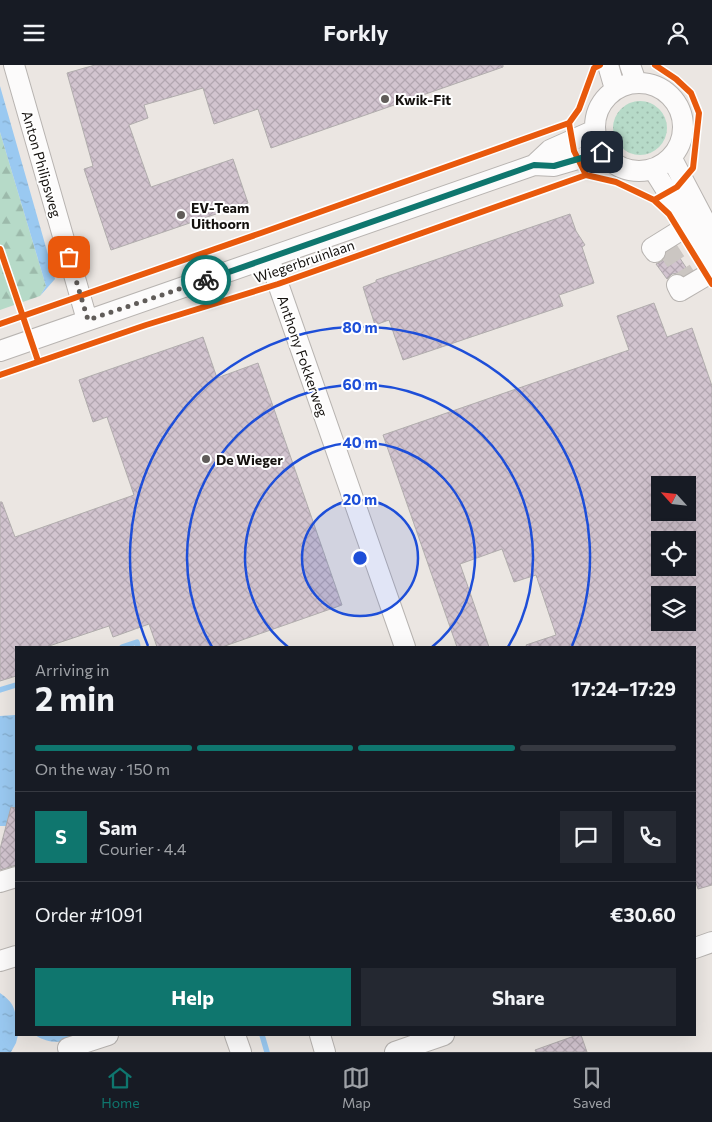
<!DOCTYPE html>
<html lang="en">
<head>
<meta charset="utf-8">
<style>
  :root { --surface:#171b24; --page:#242831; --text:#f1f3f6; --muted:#9ea1a6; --line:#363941; --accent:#0f766e }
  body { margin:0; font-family:Commissioner,sans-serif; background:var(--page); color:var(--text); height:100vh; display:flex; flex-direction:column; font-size:19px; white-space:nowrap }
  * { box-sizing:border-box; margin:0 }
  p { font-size:16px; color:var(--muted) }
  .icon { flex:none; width:28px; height:28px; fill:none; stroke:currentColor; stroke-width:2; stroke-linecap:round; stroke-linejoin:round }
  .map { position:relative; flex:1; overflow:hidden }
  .side { position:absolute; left:15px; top:581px; width:681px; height:390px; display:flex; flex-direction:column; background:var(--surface); border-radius:0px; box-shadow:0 5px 20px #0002 }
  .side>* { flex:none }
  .needle { width:32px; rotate:297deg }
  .fabs { position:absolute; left:651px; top:411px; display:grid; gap:10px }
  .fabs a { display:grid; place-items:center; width:45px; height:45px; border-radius:0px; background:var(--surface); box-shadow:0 5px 20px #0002; font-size:25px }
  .pin { position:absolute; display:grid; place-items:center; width:42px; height:42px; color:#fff; margin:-21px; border-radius:10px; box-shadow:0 2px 8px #0006 }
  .courier { position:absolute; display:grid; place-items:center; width:50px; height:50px; margin:-25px; border:4px solid #0f766e; border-radius:50%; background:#fff; color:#222; box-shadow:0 1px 6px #0007 }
  .summary em { font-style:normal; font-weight:700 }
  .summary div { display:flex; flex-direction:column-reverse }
  .summary { display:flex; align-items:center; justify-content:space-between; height:85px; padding:0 20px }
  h1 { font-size:32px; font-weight:700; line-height:38px }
  .bar { display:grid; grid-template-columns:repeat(4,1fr); gap:8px 5px; align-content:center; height:60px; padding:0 20px }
  .bar i { height:6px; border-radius:4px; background:var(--line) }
  .bar .current { background:var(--accent) }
  .bar p { grid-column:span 4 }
  .line { display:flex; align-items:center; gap:12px; padding:0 20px; border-top:1px solid var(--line) }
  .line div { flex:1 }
  .round { display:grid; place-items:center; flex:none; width:52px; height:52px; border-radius:0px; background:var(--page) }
  .primary-button { display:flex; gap:10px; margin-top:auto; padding:10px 20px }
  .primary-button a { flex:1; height:58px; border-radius:0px; background:var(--accent); color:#fff; font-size:20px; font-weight:700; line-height:58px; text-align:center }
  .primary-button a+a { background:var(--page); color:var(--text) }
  header { display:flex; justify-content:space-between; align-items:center; height:65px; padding:0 20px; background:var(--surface); font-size:22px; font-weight:700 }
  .tab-bar { display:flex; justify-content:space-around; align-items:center; height:70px; border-top:1px solid var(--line); background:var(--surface); font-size:14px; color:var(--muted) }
  .tab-bar a { display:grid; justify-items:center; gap:2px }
  .tab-bar .current { color:var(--accent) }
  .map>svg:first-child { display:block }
</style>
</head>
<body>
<header><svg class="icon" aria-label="menu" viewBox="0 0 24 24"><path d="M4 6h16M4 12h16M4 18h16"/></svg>Forkly<svg class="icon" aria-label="person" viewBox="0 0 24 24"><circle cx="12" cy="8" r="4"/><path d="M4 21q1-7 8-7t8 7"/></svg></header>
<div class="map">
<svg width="712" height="987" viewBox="0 0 712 987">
  <defs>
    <pattern id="green-dots" width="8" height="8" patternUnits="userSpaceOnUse" patternTransform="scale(1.25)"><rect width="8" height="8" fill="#b6dac8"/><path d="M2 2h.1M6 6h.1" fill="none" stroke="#9cbaab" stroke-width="1.8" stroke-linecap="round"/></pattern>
    <pattern id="forest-firs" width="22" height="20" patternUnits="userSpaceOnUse" patternTransform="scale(1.25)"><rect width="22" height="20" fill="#b6dac8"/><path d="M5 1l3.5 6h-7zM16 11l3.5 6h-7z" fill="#9cbaab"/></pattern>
    <pattern id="water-ripples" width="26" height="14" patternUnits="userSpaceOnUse" patternTransform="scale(1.25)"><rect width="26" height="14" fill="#9ac9f1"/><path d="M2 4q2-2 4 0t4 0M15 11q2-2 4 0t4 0" fill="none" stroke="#84accd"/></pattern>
    <pattern id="building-cross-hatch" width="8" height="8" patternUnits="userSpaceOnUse" patternTransform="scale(1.25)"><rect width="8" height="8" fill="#d2c4cf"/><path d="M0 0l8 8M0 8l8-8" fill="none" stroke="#b3a7b1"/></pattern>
  </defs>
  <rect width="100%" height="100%" fill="#ebe6e2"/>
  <path fill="url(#green-dots)" d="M613 63a27 27 0 1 1 54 0a27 27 0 1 1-54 0Z"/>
  <path fill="url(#forest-firs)" d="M0 67 46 221 40 231 0 245Z"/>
  <path fill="url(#water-ripples)" d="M0 21 55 214 40 231 46 221 0 67Z
    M15 650 16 761H0V651Z
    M0 928C18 940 16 950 16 970H18L16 978 11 987H0Z
    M35 970H84C66 977 52 981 35 970Z"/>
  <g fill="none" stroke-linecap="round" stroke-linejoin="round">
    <path stroke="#9ac9f1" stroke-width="5.5" d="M122 582 137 577 138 582
      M0 625 16 620
      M262 970 267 987"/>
  </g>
  <path fill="url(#building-cross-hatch)" stroke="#b1adad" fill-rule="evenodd" d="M95 0H503V2L271 83 258 44 214 59 203 23 144 40 148 53 129 60 151 122 233 94 248 138 111 185 84 104 93 101 67 8Z
    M570 149 576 166 585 180 582 182 594 218 559 230 563 241 403 295 389 255 375 260 363 222 376 217V215Z
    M674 184 689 207 683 210 678 208 672 209 667 214 656 199 662 196 667 188Z
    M654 238 667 272 692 263 712 321V820L698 824 695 815V582H527L526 580 556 570 536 510 514 517 502 484 460 499 489 582H457L383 370 629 285 617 251ZM660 420H688V448H660ZM660 475H688V502H660ZM660 530H688V558H660Z
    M203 272 217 313 258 298 342 540 222 582H157L149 559 113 572 109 561 46 582H16V611L0 616V437H2L15 472 134 430 107 352 93 357 79 315Z
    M11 742 16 743V800L0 805V784Z
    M577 970H581L587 987H536L535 985Z"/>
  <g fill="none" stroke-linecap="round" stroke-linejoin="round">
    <path stroke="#cbc6c2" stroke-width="20" stroke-dasharray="20 10" stroke-linecap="butt" d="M665 180 687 214"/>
    <defs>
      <path id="minor" d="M14 0 87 255
        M608 0 615 24
        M630 0 636 17
        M595 62a44 44 0 1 1 88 0a44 44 0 1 1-88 0Z
        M671 92 712 170
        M534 100 554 101 602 87
        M653 104 712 198
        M655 187 652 183 689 160
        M269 193 405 582
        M677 220 680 226 712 207
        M0 286 534 100 550 85 595 65
        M0 817 16 812
        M695 883 712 877
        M0 896 16 891
        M235 970 241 987
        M320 970 325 987
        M68 983 108 970
        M395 987 444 970"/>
    </defs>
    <use href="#minor" stroke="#b8b4b1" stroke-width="22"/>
    <use href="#minor" stroke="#fcfbfb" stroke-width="20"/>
    <defs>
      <path id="cycleway" d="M600 0 594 3 579 44 569 58 574 86 586 110 616 117 654 135 677 122 693 103 699 48 691 28 676 14 655 0
        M654 135 669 149 712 219
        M0 184 38 296
        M0 259 261 168 569 58
        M0 310 146 260 278 219 586 110"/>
    </defs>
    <use href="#cycleway" stroke="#fff" stroke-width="9"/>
    <use href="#cycleway" stroke="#e8590c" stroke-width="6"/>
  </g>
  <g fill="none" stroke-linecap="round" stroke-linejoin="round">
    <path stroke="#605c59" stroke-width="5" stroke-dasharray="0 9" d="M69 192 88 255 206 215"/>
    <path stroke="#0f766e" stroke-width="6" d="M206 215 534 100 554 101 602 87"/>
  </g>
  <circle cx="360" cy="493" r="58" fill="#1d4ed8" fill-opacity=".12"/>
  <g fill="none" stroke="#1d4ed8" stroke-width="2.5">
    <circle cx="360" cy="493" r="58"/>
    <path d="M288 582A115 115 0 1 1 432 582"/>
    <path d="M212 582A173 173 0 1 1 508 582"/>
    <path d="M148 581A230 230 0 1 1 572 581"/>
  </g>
  <g fill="#605c59" stroke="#fff" stroke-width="2">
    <circle cx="385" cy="34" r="5"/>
    <circle cx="181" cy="150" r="5"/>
    <circle cx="206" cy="394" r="5"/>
  </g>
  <g text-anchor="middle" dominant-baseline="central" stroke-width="4" stroke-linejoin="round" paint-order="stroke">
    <g font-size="14" font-weight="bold" fill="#15120f" stroke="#fff" text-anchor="start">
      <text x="395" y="34">Kwik-Fit</text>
      <text x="191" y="142">EV-Team<tspan x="191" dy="16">Uithoorn</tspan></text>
      <text x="216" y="394">De Wieger</text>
    </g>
    <g font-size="14" fill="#15120f" stroke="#fff">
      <text transform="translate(42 99) rotate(74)">Anton Philipsweg</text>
      <text transform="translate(304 196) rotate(-19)">Wiegerbruinlaan</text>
      <text transform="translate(303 291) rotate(71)">Anthony Fokkerweg</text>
    </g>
  </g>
  <circle cx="360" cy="493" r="8" fill="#1d4ed8" stroke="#fff" stroke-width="2.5"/>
  <g font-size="15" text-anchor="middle" font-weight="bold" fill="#1d4ed8" stroke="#fff" stroke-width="4" stroke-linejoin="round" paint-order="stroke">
    <text x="360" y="268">80 m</text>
    <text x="360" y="325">60 m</text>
    <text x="360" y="383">40 m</text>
    <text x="360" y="440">20 m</text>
  </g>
</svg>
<div class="fabs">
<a><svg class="needle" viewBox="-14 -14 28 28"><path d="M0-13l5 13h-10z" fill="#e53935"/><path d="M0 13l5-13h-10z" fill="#9ea1a6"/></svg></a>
<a><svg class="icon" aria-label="locate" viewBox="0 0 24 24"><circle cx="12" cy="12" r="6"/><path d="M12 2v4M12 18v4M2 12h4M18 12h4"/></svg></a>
<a><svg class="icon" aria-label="layers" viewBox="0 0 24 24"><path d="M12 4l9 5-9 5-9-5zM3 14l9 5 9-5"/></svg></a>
</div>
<div class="pin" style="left:69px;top:192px;background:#ea580c"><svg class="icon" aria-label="bag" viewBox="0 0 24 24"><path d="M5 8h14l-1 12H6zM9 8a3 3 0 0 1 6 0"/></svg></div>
<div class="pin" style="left:602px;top:87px;background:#1f2937"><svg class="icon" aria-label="home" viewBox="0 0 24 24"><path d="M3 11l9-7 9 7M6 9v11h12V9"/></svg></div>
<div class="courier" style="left:206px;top:215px"><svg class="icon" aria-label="bike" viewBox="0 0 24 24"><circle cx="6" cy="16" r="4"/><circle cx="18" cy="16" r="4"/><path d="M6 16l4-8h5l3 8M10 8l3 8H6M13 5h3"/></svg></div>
<section class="side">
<div class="summary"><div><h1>2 min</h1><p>Arriving in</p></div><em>17:24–17:29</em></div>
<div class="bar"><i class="current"></i><i class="current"></i><i class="current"></i><i></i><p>On the way · 150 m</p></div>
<div class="line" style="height:90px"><b class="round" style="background:var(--accent);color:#fff">S</b><div><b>Sam</b><p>Courier · 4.4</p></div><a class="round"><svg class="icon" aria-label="chat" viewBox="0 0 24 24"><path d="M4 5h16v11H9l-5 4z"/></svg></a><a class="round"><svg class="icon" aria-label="phone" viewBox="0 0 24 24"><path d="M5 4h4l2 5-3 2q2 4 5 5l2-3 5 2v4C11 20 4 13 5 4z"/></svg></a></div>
<div class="line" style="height:65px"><div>Order #1091</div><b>€30.60</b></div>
<div class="primary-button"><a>Help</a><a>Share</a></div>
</section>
</div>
<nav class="tab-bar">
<a class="current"><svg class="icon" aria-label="home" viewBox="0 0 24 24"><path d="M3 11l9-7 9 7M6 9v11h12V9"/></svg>Home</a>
<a><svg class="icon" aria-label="map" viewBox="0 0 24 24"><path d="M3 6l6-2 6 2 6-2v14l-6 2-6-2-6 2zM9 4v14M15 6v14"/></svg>Map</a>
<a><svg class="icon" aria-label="saved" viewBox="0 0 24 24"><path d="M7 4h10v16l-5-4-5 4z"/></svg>Saved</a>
</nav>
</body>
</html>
